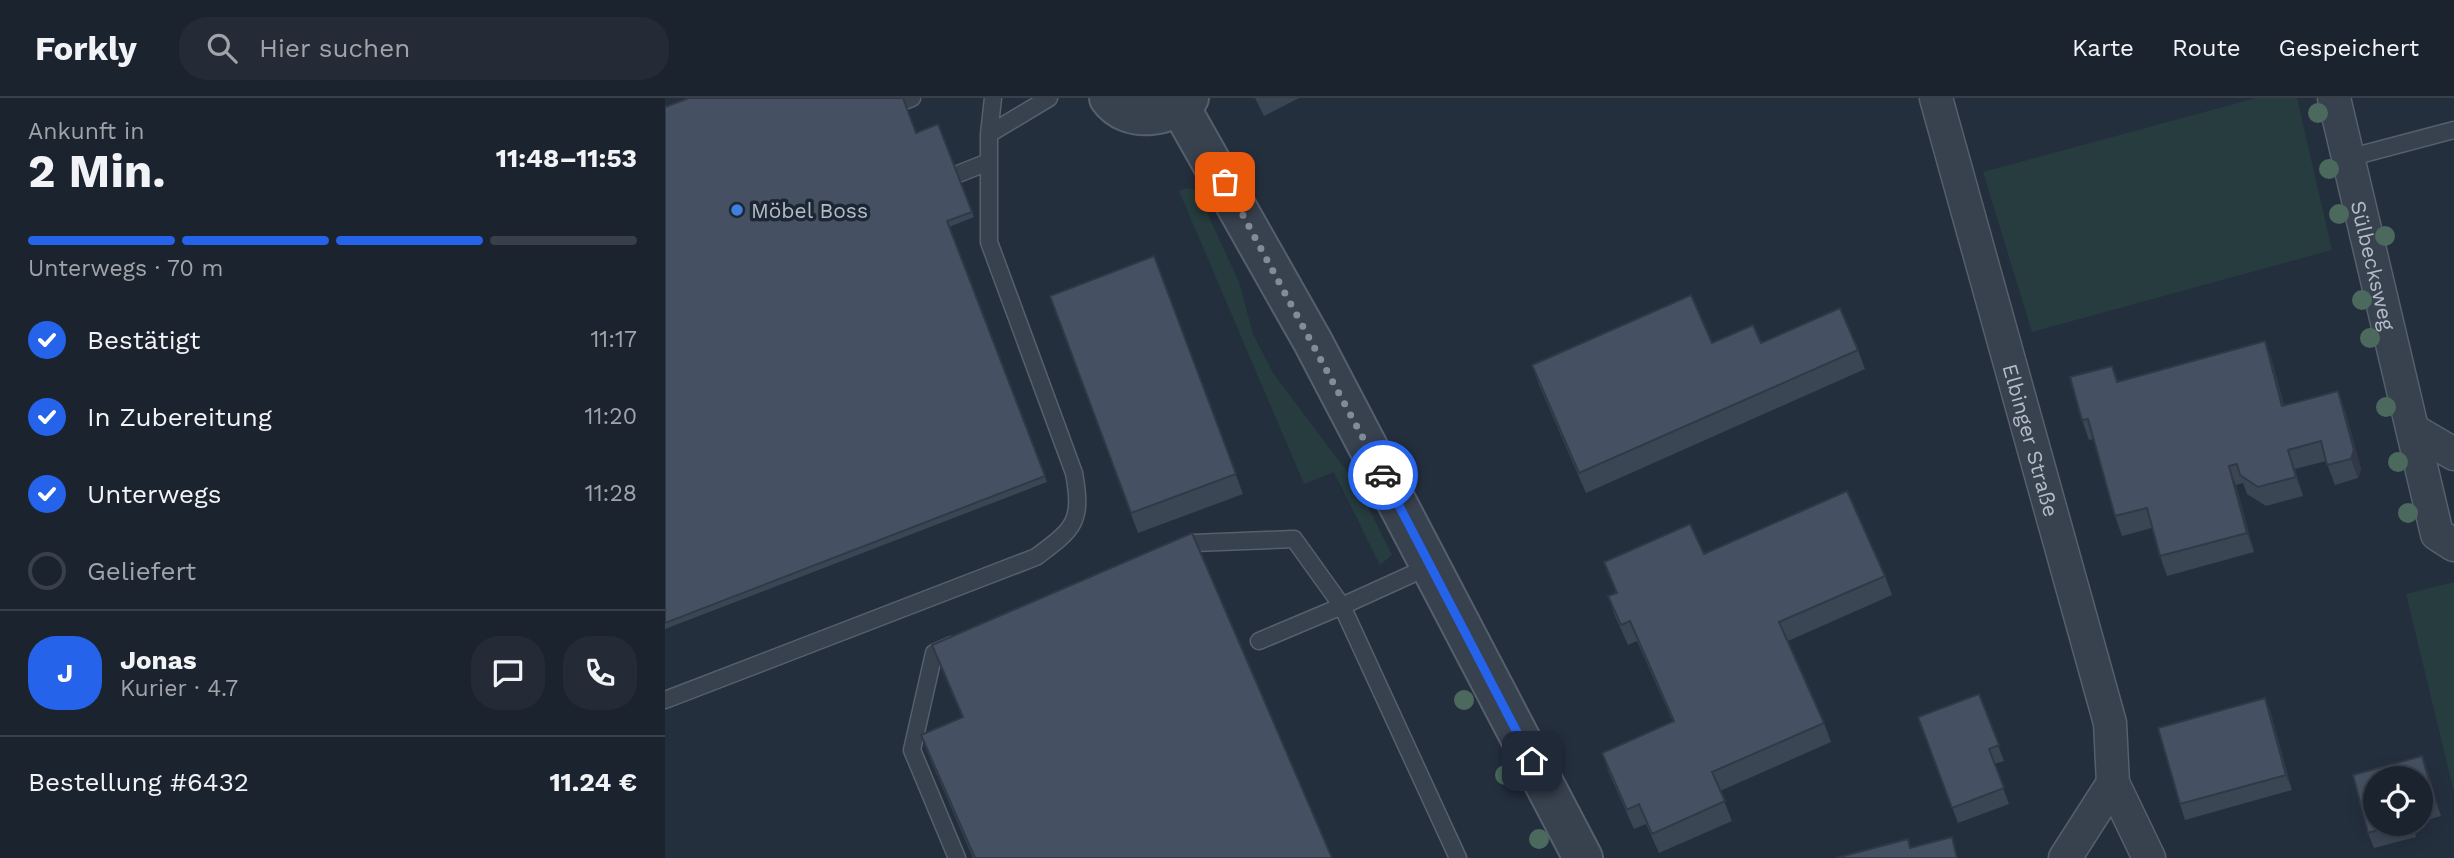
<!DOCTYPE html>
<html lang="de">
<head>
<meta charset="utf-8">
<style>
  :root { --surface:#1b232e; --page:#242b36; --text:#f1f3f6; --muted:#a0a4aa; --line:#39404a; --accent:#2563eb }
  body { margin:0; font-family:"Work Sans",sans-serif; background:var(--page); color:var(--text); height:100vh; display:flex; flex-direction:column; font-size:26px; white-space:nowrap }
  * { box-sizing:border-box; margin:0 }
  p { font-size:23px; color:var(--muted) }
  .icon { flex:none; width:38px; height:38px; fill:none; stroke:currentColor; stroke-width:2; stroke-linecap:round; stroke-linejoin:round }
  .map { position:relative; flex:1; overflow:hidden }
  .drawer { display:flex; flex-direction:column; background:var(--surface); width:665px }
  .drawer>* { flex:none }
  .controls { position:absolute; left:1698px; top:668px; display:grid; gap:14px }
  .controls a { display:grid; place-items:center; width:70px; height:70px; border-radius:50%; background:var(--surface); box-shadow:0 4px 18px #0003,0 0 0 2px var(--line); font-size:35px }
  .pin { position:absolute; display:grid; place-items:center; width:60px; height:60px; color:#fff; margin:-30px; border-radius:14px; box-shadow:0 4px 10px #0006 }
  .courier { position:absolute; display:grid; place-items:center; width:70px; height:70px; margin:-35px; border:5px solid #2563eb; border-radius:50%; background:#fff; color:#222; box-shadow:0 2px 9px #0007 }
  .overview em { font-style:normal; font-weight:700 }
  .overview div { display:flex; flex-direction:column-reverse }
  .overview { display:flex; align-items:center; justify-content:space-between; height:119px; padding:0 28px }
  h1 { font-size:46px; font-weight:700; line-height:52px }
  .bar { display:grid; grid-template-columns:repeat(4,1fr); gap:10px 7px; align-content:center; height:84px; padding:0 28px }
  .bar i { height:9px; border-radius:5px; background:var(--line) }
  .bar .on { background:var(--accent) }
  .bar p { grid-column:span 4 }
  .line { display:flex; align-items:center; gap:18px; padding:0 28px; border-top:2px solid var(--line) }
  .line div { flex:1 }
  .round { display:grid; place-items:center; flex:none; width:74px; height:74px; border-radius:28px; background:var(--page) }
  ol { padding:0 28px; list-style:none }
  li { display:flex; align-items:center; gap:21px; height:77px }
  li p { margin-inline-start:auto }
  li .icon { padding:7px; border-radius:50%; background:var(--accent); color:#fff; stroke-width:4 }
  li:last-child { color:var(--muted) }
  li i { width:38px; height:38px; border:4px solid var(--line); border-radius:50% }
  header { display:flex; align-items:center; gap:42px; box-sizing:border-box; height:98px; padding:0 35px; background:var(--surface); border-bottom:2px solid var(--line) }
  header strong { font-size:33px }
  nav { display:flex; gap:38px; margin-inline-start:auto; font-size:24px }
  .search { width:490px; height:63px; background:var(--page); display:flex; align-items:center; gap:18px; box-sizing:border-box; padding:0 24px; border-radius:28px; color:var(--muted); font-size:26px }
  main { display:flex; flex:1; min-height:0 }
  .map>svg:first-child { display:block }
</style>
</head>
<body>
<header>
<strong>Forkly</strong>
<div class="search"><svg class="icon" aria-label="search" viewBox="0 0 24 24"><circle cx="10" cy="10" r="6"/><path d="M15 15l6 6"/></svg>Hier suchen</div>
<nav><a>Karte</a><a>Route</a><a>Gespeichert</a></nav>
</header>
<main>
<section class="drawer">
<div class="overview"><div><h1>2 Min.</h1><p>Ankunft in</p></div><em>11:48–11:53</em></div>
<div class="bar"><i class="on"></i><i class="on"></i><i class="on"></i><i></i><p>Unterwegs · 70 m</p></div>
<ol>
<li><svg class="icon" aria-label="check" viewBox="0 0 24 24"><path d="M5 12l5 5 9-10"/></svg>Bestätigt<p>11:17</p></li>
<li><svg class="icon" aria-label="check" viewBox="0 0 24 24"><path d="M5 12l5 5 9-10"/></svg>In Zubereitung<p>11:20</p></li>
<li><svg class="icon" aria-label="check" viewBox="0 0 24 24"><path d="M5 12l5 5 9-10"/></svg>Unterwegs<p>11:28</p></li>
<li><i></i>Geliefert</li>
</ol>
<div class="line" style="height:126px"><b class="round" style="background:var(--accent);color:#fff">J</b><div><b>Jonas</b><p>Kurier · 4.7</p></div><a class="round"><svg class="icon" aria-label="chat" viewBox="0 0 24 24"><path d="M4 5h16v11H9l-5 4z"/></svg></a><a class="round"><svg class="icon" aria-label="phone" viewBox="0 0 24 24"><path d="M5 4h4l2 5-3 2q2 4 5 5l2-3 5 2v4C11 20 4 13 5 4z"/></svg></a></div>
<div class="line" style="height:91px"><div>Bestellung #6432</div><b>11.24 €</b></div>
</section>
<div class="map">
<svg width="1789" height="760" viewBox="0 0 1789 760">
  <rect width="100%" height="100%" fill="#242f3e"/>
  <path fill="#263c3f" d="M1591 0H1632L1667 152 1367 234 1318 74Z
    M522 90 532 93 574 184 588 236 608 275 692 387 727 457 715 467 669 374 639 386 514 93Z
    M1789 484V694L1741 496Z"/>
  <g fill="none" stroke-linecap="round" stroke-linejoin="round">
    <defs>
      <path id="service" d="M239 3 247 0
        M324 36 384 0
        M1683 60 1789 32
        M293 76 323 64
        M514 452 529 445 629 441 677 508 594 543
        M765 468 677 508 793 760
        M287 547 269 555 247 652 292 760
        M0 602 371 459C409 431 418 424 409 375L324 144V36L328 0"/>
      <g id="minor">
        <path id="s1" d="M1271 0 1445 625 1448 685 1484 760"/>
        <path id="s2" d="M1669 0 1772 436 1789 447"/>
        <path d="M1748 332 1789 356"/>
        <path d="M1400 760 1448 685"/>
      </g>
      <path id="tertiary" d="M444 0C463 26 504 20 524 0
        M515 9 648 244 918 760"/>
    </defs>
    <use href="#service" stroke="#565f6c" stroke-width="19"/>
    <use href="#minor" stroke="#565f6c" stroke-width="35"/>
    <use href="#tertiary" stroke="#565f6c" stroke-width="42"/>
    <use href="#service" stroke="#38414e" stroke-width="16"/>
    <use href="#minor" stroke="#38414e" stroke-width="32"/>
    <use href="#tertiary" stroke="#38414e" stroke-width="38"/>
  </g>
  <g fill="#4b6a5d">
    <circle cx="1653" cy="15" r="10"/>
    <circle cx="1664" cy="71" r="10"/>
    <circle cx="1674" cy="116" r="10"/>
    <circle cx="1720" cy="138" r="10"/>
    <circle cx="1697" cy="202" r="10"/>
    <circle cx="1705" cy="240" r="10"/>
    <circle cx="1721" cy="309" r="10"/>
    <circle cx="1733" cy="364" r="10"/>
    <circle cx="1743" cy="415" r="10"/>
    <circle cx="799" cy="602" r="10"/>
    <circle cx="840" cy="677" r="10"/>
    <circle cx="874" cy="741" r="10"/>
  </g>
  <path fill="#3b4654" d="M590 0H634L599 18Z
    M0 9 251 35 273 26 309 119 284 129 382 384 0 531Z
    M489 158 578 396 473 435 385 198Z
    M1600 243 1607 263 1619 307 1680 312 1696 371 1693 380 1670 387 1661 363 1630 371 1638 398 1601 408 1582 396 1578 385 1571 387 1589 454 1502 478 1495 458 1487 430 1457 438 1450 418 1429 341 1424 342 1417 322 1447 268 1453 283Z
    M1047 245H1096L1193 252 1200 271 921 395 874 287 867 267Z
    M1039 456 1220 478 1227 497 1123 543 1159 625 1166 644 1055 693 1067 723 994 755 981 726 969 731 944 675 937 655 1008 624 972 543 963 547 950 518 943 498 951 495 939 464Z
    M267 547 667 760H308L263 656 256 637 297 619Z
    M1314 596 1339 663 1329 666 1344 706 1293 725 1253 619Z
    M1600 600 1606 616 1627 692 1520 722 1515 706Z
    M1757 658 1763 674 1776 718 1755 724V681L1710 726H1748L1751 739 1709 750 1703 735Z"/>
  <path fill="#303945" d="M1600 243 1607 263 1624 327 1617 308Z
    M1673 293 1680 312 1696 371 1693 380 1686 361Z
    M1623 352 1630 371 1638 398 1631 379Z
    M1564 368 1571 387 1589 454 1582 435Z
    M1600 600 1606 616 1627 692 1621 677Z
    M1757 658 1763 674 1776 718 1770 703Z"/>
  <path fill="#455162" stroke="#303945" stroke-width="2" d="M24 0H238L251 35 273 26 307 114 282 123 380 378 0 525V9Z
    M489 158 571 376 466 415 385 198Z
    M1026 197 1047 245 1088 227 1096 245 1175 210 1193 252 914 375 867 267Z
    M1600 243 1617 308 1673 293 1689 352 1686 361 1662 367 1656 343 1623 352 1631 379 1593 389 1575 377 1572 366 1564 368 1582 435 1495 458 1482 410 1450 418 1423 321 1417 322 1405 279 1447 268 1452 284Z
    M1182 393 1220 478 1114 524 1159 625 1047 674 1060 703 987 736 974 706 962 712 937 655 1009 623 965 523 956 527 943 498 952 495 939 464 1025 426 1039 456Z
    M527 435 667 760H310L256 637 298 619 267 547Z
    M1314 596 1334 647 1324 651 1339 690 1287 710 1253 619Z
    M1600 600 1621 677 1515 706 1493 630Z
    M1757 658 1770 703 1755 707V681H1710V726H1734L1703 735 1688 677Z
    M1287 739 1292 760H1171L1243 741 1245 750Z"/>
  <g fill="none" stroke-linecap="round" stroke-linejoin="round">
    <path stroke="#828b98" stroke-width="7" stroke-dasharray="0 12.6" d="M560 84 718 377"/>
    <path stroke="#2563eb" stroke-width="9" d="M718 377 867 663"/>
  </g>
  <circle fill="#3f7fe0" stroke="#1d2633" stroke-width="2.5" cx="72" cy="112" r="7"/>
  <g text-anchor="middle" dominant-baseline="central" stroke-width="7" stroke-linejoin="round" paint-order="stroke">
    <g font-size="21" fill="#b4bcc9" stroke="#1d2633" text-anchor="start">
      <text x="86" y="112">Möbel Boss</text>
    </g>
    <g font-size="21" fill="#b4bcc9" stroke="#1d2633">
      <text stroke="none"><textPath href="#s2" startOffset="172">Sülbecksweg</textPath></text>
      <text stroke="none"><textPath href="#s1" startOffset="355">Elbinger Straße</textPath></text>
    </g>
  </g>
</svg>
<div class="controls">
<a><svg class="icon" aria-label="locate" viewBox="0 0 24 24"><circle cx="12" cy="12" r="6"/><path d="M12 2v4M12 18v4M2 12h4M18 12h4"/></svg></a>
</div>
<div class="pin" style="left:560px;top:84px;background:#ea580c"><svg class="icon" aria-label="bag" viewBox="0 0 24 24"><path d="M5 8h14l-1 12H6zM9 8a3 3 0 0 1 6 0"/></svg></div>
<div class="pin" style="left:867px;top:663px;background:#1f2937"><svg class="icon" aria-label="home" viewBox="0 0 24 24"><path d="M3 11l9-7 9 7M6 9v11h12V9"/></svg></div>
<div class="courier" style="left:718px;top:377px"><svg class="icon" aria-label="car" viewBox="0 0 24 24"><path d="M5 17H2v-5l4-1 3-4h7l3 4 3 1v5h-3M9 17h6M6 11h13"/><circle cx="7" cy="17" r="2"/><circle cx="17" cy="17" r="2"/></svg></div>
</div>
</main>
</body>
</html>
